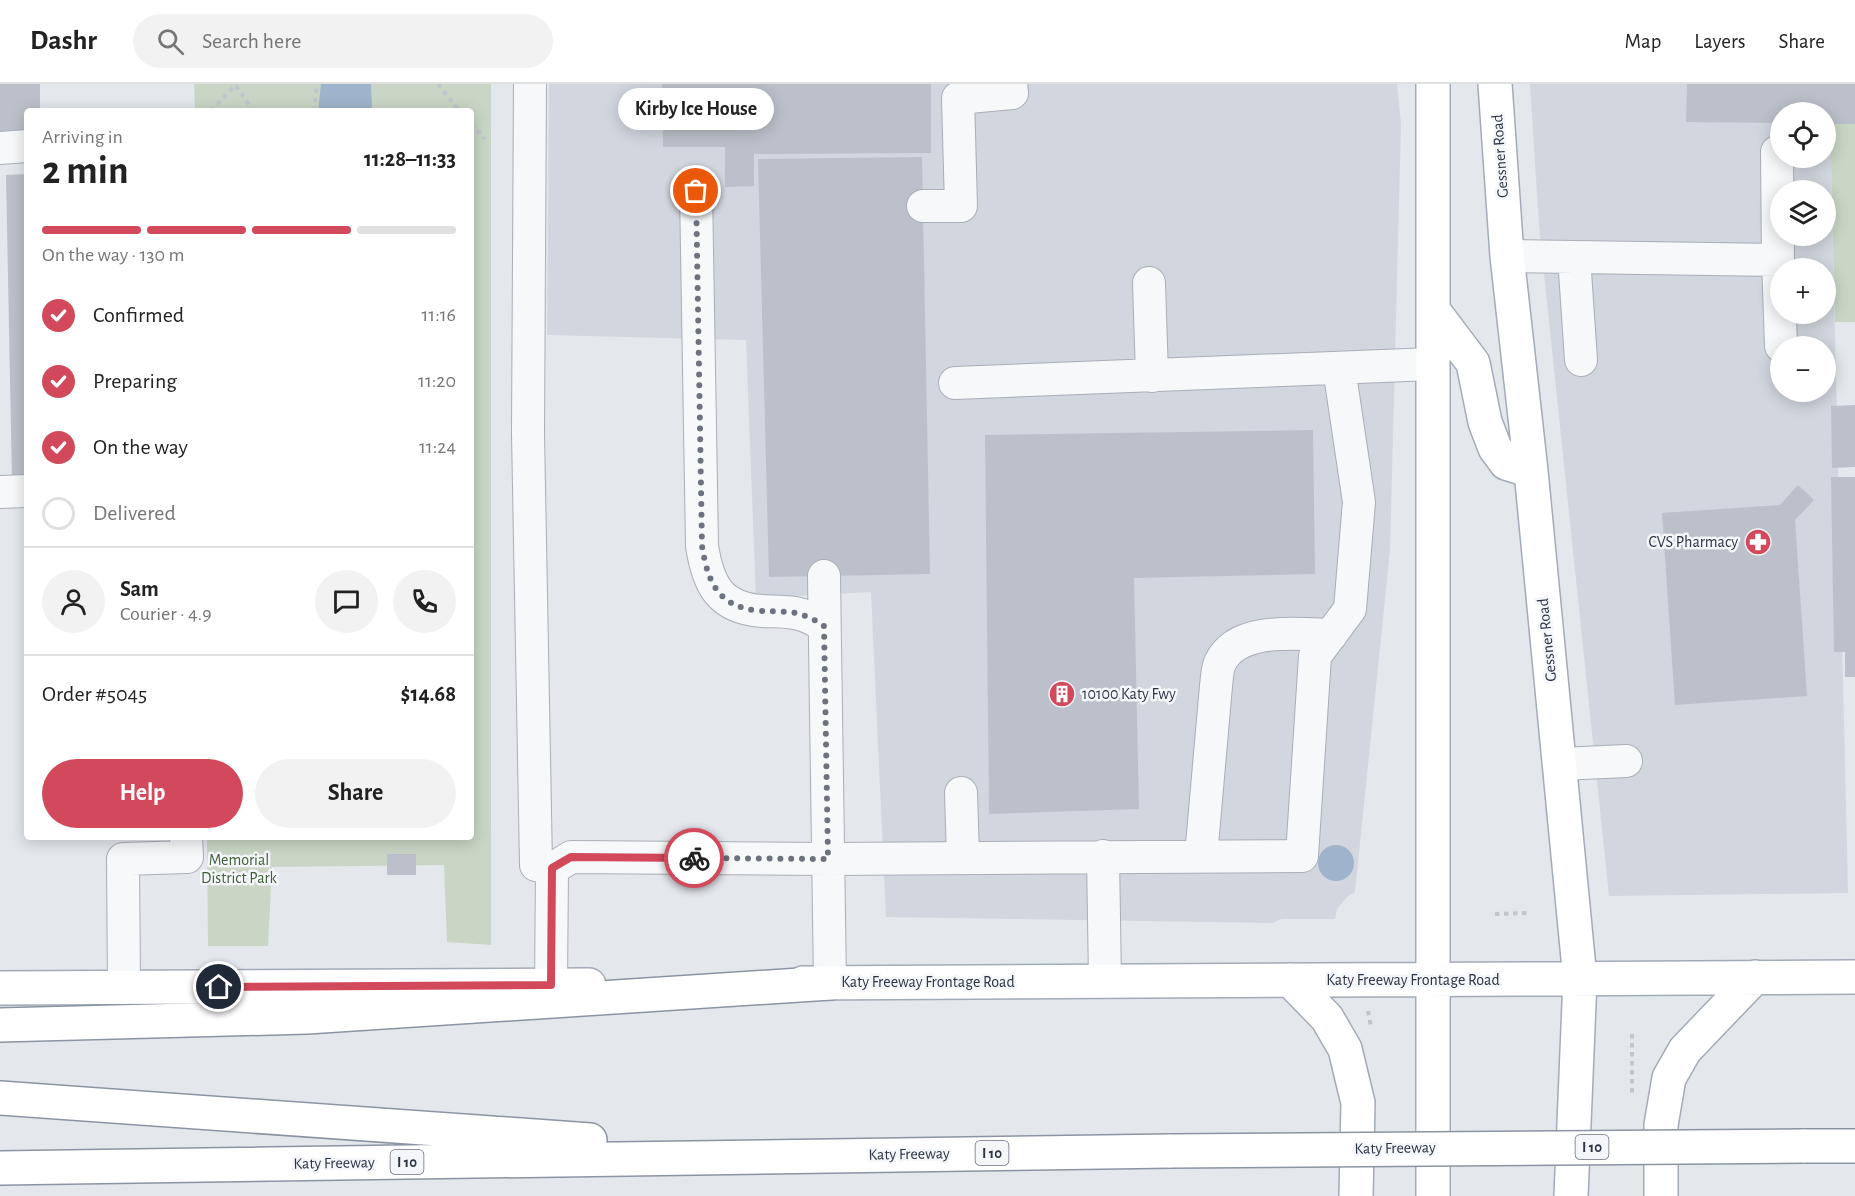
<!DOCTYPE html>
<html lang="en">
<head>
<meta charset="utf-8">
<style>
  :root { --surface:#fff; --page:#f2f2f2; --text:#222; --muted:#767676; --line:#e0e0e0; --accent:#d1495b }
  body { margin:0; font-family:"Alegreya Sans",sans-serif; background:var(--page); color:var(--text); height:100vh; display:flex; flex-direction:column; font-size:22px; white-space:nowrap }
  * { box-sizing:border-box; margin:0 }
  p { font-size:20px; color:var(--muted) }
  .icon { flex:none; width:33px; height:33px; fill:none; stroke:currentColor; stroke-width:2; stroke-linecap:round; stroke-linejoin:round }
  .map { position:relative; flex:1; overflow:hidden }
  .details { position:absolute; left:24px; top:24px; width:450px; height:732px; display:flex; flex-direction:column; background:var(--surface); border-radius:6px; box-shadow:0 3px 15px #0003 }
  .details>* { flex:none }
  .buttons { position:absolute; left:1770px; top:18px; display:grid; gap:12px }
  .buttons a { display:grid; place-items:center; width:66px; height:66px; border-radius:50%; background:var(--surface); box-shadow:0 3px 15px #0003; font-size:30px }
  .pin { position:absolute; display:grid; place-items:center; width:51px; height:51px; color:#fff; margin:-26px; border:3px solid #fff; border-radius:50%; box-shadow:0 2px 6px #0007 }
  .courier { position:absolute; display:grid; place-items:center; width:60px; height:60px; margin:-30px; border:4px solid #d1495b; border-radius:50%; background:#fff; color:#222; box-shadow:0 2px 8px #0007 }
  .bubble { position:absolute; height:42px; border-radius:21px; background:var(--surface); box-shadow:0 3px 15px #0003; font-size:20px; font-weight:600; line-height:42px; text-align:center }
  .overview em { font-style:normal; font-weight:600 }
  .overview div { display:flex; flex-direction:column-reverse }
  .overview { display:flex; align-items:center; justify-content:space-between; height:102px; padding:0 18px }
  h1 { font-size:39px; font-weight:600; line-height:45px }
  .bar { display:grid; grid-template-columns:repeat(4,1fr); gap:9px 6px; align-content:center; height:72px; padding:0 18px }
  .bar i { height:8px; border-radius:4px; background:var(--line) }
  .bar .current { background:var(--accent) }
  .bar p { grid-column:span 4 }
  .line { display:flex; align-items:center; gap:15px; padding:0 18px; border-top:2px solid var(--line) }
  .line div { flex:1 }
  .round { display:grid; place-items:center; flex:none; width:63px; height:63px; border-radius:32px; background:var(--page) }
  ol { padding:0 18px; list-style:none }
  li { display:flex; align-items:center; gap:18px; height:66px }
  li p { margin-inline-start:auto }
  li .icon { padding:6px; border-radius:50%; background:var(--accent); color:#fff; stroke-width:4 }
  li:last-child { color:var(--muted) }
  li i { width:33px; height:33px; border:3px solid var(--line); border-radius:50% }
  .button { display:flex; gap:12px; margin-top:auto; padding:12px 18px }
  .button a { flex:1; height:69px; border-radius:36px; background:var(--accent); color:#fff; font-size:24px; font-weight:600; line-height:69px; text-align:center }
  .button a+a { background:var(--page); color:var(--text) }
  header { display:flex; align-items:center; gap:36px; box-sizing:border-box; height:84px; padding:0 30px; background:var(--surface); border-bottom:2px solid var(--line) }
  header strong { font-size:28px }
  nav { display:flex; gap:33px; margin-inline-start:auto; font-size:21px }
  .search { width:420px; height:54px; background:var(--page); display:flex; align-items:center; gap:15px; box-sizing:border-box; padding:0 21px; border-radius:33px; color:var(--muted); font-size:22px }
  .map>svg:first-child { display:block }
</style>
</head>
<body>
<header>
<strong>Dashr</strong>
<div class="search"><svg class="icon" aria-label="search" viewBox="0 0 24 24"><circle cx="10" cy="10" r="6"/><path d="M15 15l6 6"/></svg>Search here</div>
<nav><a>Map</a><a>Layers</a><a>Share</a></nav>
</header>
<div class="map">
<svg width="1855" height="1112" viewBox="0 0 1855 1112">
  <rect width="100%" height="100%" fill="#e4e7ec"/>
  <path fill="#d2d6de" fill-rule="evenodd" d="M549 0H1397L1401 40 1390 466 1355 808 1348 812 1337 825 1335 835H1282L1272 839 886 833 871 508 756 514 746 256 547 251Z
    M1530 0H1855L1830 39 1848 809 1609 812 1539 141ZM1780 28H1826V74H1780ZM1780 106H1826V152H1780ZM1780 184H1826V230H1780ZM1780 262H1826V308H1780Z"/>
  <path fill="#c9d6c5" d="M194 0H491V861L447 858 444 781 272 783 268 862H208L207 753H471V27H195Z
    M1830 38 1855 39V238H1835Z"/>
  <path fill="#9fb4cc" d="M321 0H371L372 27H318Z
    M1318 779a18 18 0 1 1 36 0a18 18 0 1 1-36 0Z"/>
  <path fill="#bbc0ca" d="M0 0H40V27H27V47L0 48Z
    M662 0H931V69L754 70V102L725 103V63H663Z
    M1687 0H1855V40H1826V28H1780V39L1686 38Z
    M922 73 930 490 769 493 758 75Z
    M27 90V396H12L6 91Z
    M1855 321V383L1832 384 1831 322Z
    M1313 346 1315 490 1134 494 1139 725 989 730 985 351Z
    M1831 393H1855V593H1845V568H1834Z
    M1798 401 1814 416 1795 436 1807 612 1675 621 1662 429 1780 421Z
    M387 770H416V791H387Z"/>
  <g fill="none" stroke-linecap="round" stroke-linejoin="round">
    <defs>
      <path id="minor" d="M530 0 528 349 536 781 552 785
        M0 64 27 62
        M696 107 702 462C708 500 719 524 762 527 777 528 793 526 808 533 814 535 819 539 824 542
        M923 122H961L958 14 1012 9 1011 0
        M1507 172 1778 176 1777 68
        M1574 173 1581 276
        M1778 176 1781 262
        M1149 199 1152 292
        M955 299 1432 280
        M0 408 27 407
        M824 492 830 899
        M1560 680 1626 677
        M961 709 963 773
        M1103 772 1105 897
        M1201 772 1216 602C1217 595 1217 585 1220 579 1237 542 1298 550 1331 551
        M551 901 552 785 571 773 828 775 1302 772 1315 572 1350 525 1359 418 1339 284
        M124 904 123 775 187 773 186 753"/>
      <path id="major" d="M1495 0 1507 172 1531 387 1580 895 1571 1112
        M1433 226 1473 279 1485 338 1495 364 1506 379 1531 387
        M1290 896 1327 934 1345 965 1358 1019 1356 1112
        M803 899 1855 893
        M0 904 589 901
        M1433 1112V0
        M1661 1112V1041L1669 994 1685 966 1755 893"/>
      <path id="highway" d="M0 941 307 933 830 899
        M0 1014 590 1056
        M1802 1062H1855
        M0 1084 1171 1067"/>
    </defs>
    <use href="#minor" stroke="#a9aeb7" stroke-width="34"/>
    <use href="#major" stroke="#a3abb8" stroke-width="36"/>
    <use href="#highway" stroke="#8b94a3" stroke-width="36"/>
    <path stroke="#c2c5cb" stroke-width="4" stroke-dasharray="4.5 4.5" stroke-linecap="butt" d="M438 0 459 27
      M236 2 253 27
      M211 27 236 0
      M314 27 317 0
      M471 40 485 55
      M1495 830 1529 829
      M1368 927 1371 943
      M1632 950V1009"/>
    <use href="#minor" stroke="#f7f8fa" stroke-width="32"/>
    <use href="#major" stroke="#fff" stroke-width="33"/>
    <use href="#highway" stroke="#fff" stroke-width="33"/>
    <defs>
      <path id="highway-bridge" d="M1171 1067 1802 1062"/>
    </defs>
    <use href="#highway-bridge" stroke="#8b94a3" stroke-width="36" stroke-linecap="butt"/>
    <use href="#highway-bridge" stroke="#fff" stroke-width="33"/>
  </g>
  <g fill="none" stroke-linecap="round" stroke-linejoin="round">
    <path stroke="#6c737f" stroke-width="6" stroke-dasharray="0 10.8" d="M694 774 828 775 824 542C819 539 814 535 808 533 793 526 777 528 762 527 719 524 708 500 702 462L696 107"/>
    <path stroke="#d1495b" stroke-width="8" d="M219 903 551 901 552 784 571 773 694 774"/>
  </g>
  <defs>
    <symbol id="pharmacy-disc" viewBox="-11 -11 22 22"><circle r="9.5" fill="#d1495b" stroke="#f4f6f9"/><path d="M-2-6h4v4h4v4h-4v4h-4v-4h-4v-4h4Z" fill="#fff"/></symbol>
    <symbol id="building-disc" viewBox="-11 -11 22 22"><circle r="9.5" fill="#d1495b" stroke="#f4f6f9"/><path d="M-4-6H4V6H1V3H-1V6H-4ZM-2.5-4.3h1.7v1.8h-1.7ZM.8-4.3h1.7v1.8H.8ZM-2.5-1h1.7V.8h-1.7ZM.8-1h1.7V.8H.8Z" fill="#fff"/></symbol>
  </defs>
  <g fill-rule="evenodd">
    <use href="#pharmacy-disc" x="1743" y="443" width="30" height="30"/>
    <use href="#building-disc" x="1047" y="595" width="30" height="30"/>
  </g>
  <g text-anchor="middle" dominant-baseline="central" stroke-width="5" stroke-linejoin="round" paint-order="stroke">
    <g fill="#f4f6f9" stroke="#676e7b" stroke-width="1.5">
      <rect x="1575.5" y="1051" width="33" height="24" rx="4.5"/>
      <rect x="975.5" y="1057" width="33" height="24" rx="4.5"/>
      <rect x="390.5" y="1066" width="33" height="24" rx="4.5"/>
    </g>
    <g font-size="15" font-weight="bold" fill="#2b3445">
      <text x="1592" y="1063">I 10</text>
      <text x="992" y="1069">I 10</text>
      <text x="407" y="1078">I 10</text>
    </g>
    <g font-size="16" fill="#2b3445" stroke="#f4f6f9">
      <text transform="translate(1500 72) rotate(-94)">Gessner Road</text>
      <text transform="translate(1547 556) rotate(-96)">Gessner Road</text>
      <text x="1413" y="896">Katy Freeway Frontage Road</text>
      <text x="928" y="898">Katy Freeway Frontage Road</text>
      <text transform="translate(1395 1064) rotate(-1)">Katy Freeway</text>
      <text transform="translate(909 1070) rotate(-1)">Katy Freeway</text>
      <text transform="translate(334 1079) rotate(-1)">Katy Freeway</text>
    </g>
    <g font-size="16" fill="#2b3445" stroke="#f4f6f9" text-anchor="end">
      <text x="1738" y="458">CVS Pharmacy</text>
      <text x="1082" y="610" text-anchor="start">10100 Katy Fwy</text>
    </g>
    <g font-size="16" fill="#3f6138" stroke="#f4f6f9">
      <text x="239" y="776">Memorial<tspan x="239" dy="18">District Park</tspan></text>
    </g>
  </g>
</svg>
<div class="buttons">
<a><svg class="icon" aria-label="locate" viewBox="0 0 24 24"><circle cx="12" cy="12" r="6"/><path d="M12 2v4M12 18v4M2 12h4M18 12h4"/></svg></a>
<a><svg class="icon" aria-label="layers" viewBox="0 0 24 24"><path d="M12 4l9 5-9 5-9-5zM3 14l9 5 9-5"/></svg></a>
<a>+</a>
<a>−</a>
</div>
<div class="pin" style="left:696px;top:107px;background:#ea580c"><svg class="icon" aria-label="bag" viewBox="0 0 24 24"><path d="M5 8h14l-1 12H6zM9 8a3 3 0 0 1 6 0"/></svg></div>
<div class="pin" style="left:219px;top:903px;background:#1f2937"><svg class="icon" aria-label="home" viewBox="0 0 24 24"><path d="M3 11l9-7 9 7M6 9v11h12V9"/></svg></div>
<div class="courier" style="left:694px;top:774px"><svg class="icon" aria-label="bike" viewBox="0 0 24 24"><circle cx="6" cy="16" r="4"/><circle cx="18" cy="16" r="4"/><path d="M6 16l4-8h5l3 8M10 8l3 8H6M13 5h3"/></svg></div>
<div class="bubble" style="left:618px;top:4px;width:156px">Kirby Ice House</div>
<section class="details">
<div class="overview"><div><h1>2 min</h1><p>Arriving in</p></div><em>11:28–11:33</em></div>
<div class="bar"><i class="current"></i><i class="current"></i><i class="current"></i><i></i><p>On the way · 130 m</p></div>
<ol>
<li><svg class="icon" aria-label="check" viewBox="0 0 24 24"><path d="M5 12l5 5 9-10"/></svg>Confirmed<p>11:16</p></li>
<li><svg class="icon" aria-label="check" viewBox="0 0 24 24"><path d="M5 12l5 5 9-10"/></svg>Preparing<p>11:20</p></li>
<li><svg class="icon" aria-label="check" viewBox="0 0 24 24"><path d="M5 12l5 5 9-10"/></svg>On the way<p>11:24</p></li>
<li><i></i>Delivered</li>
</ol>
<div class="line" style="height:108px"><a class="round"><svg class="icon" aria-label="person" viewBox="0 0 24 24"><circle cx="12" cy="8" r="4"/><path d="M4 21q1-7 8-7t8 7"/></svg></a><div><b>Sam</b><p>Courier · 4.9</p></div><a class="round"><svg class="icon" aria-label="chat" viewBox="0 0 24 24"><path d="M4 5h16v11H9l-5 4z"/></svg></a><a class="round"><svg class="icon" aria-label="phone" viewBox="0 0 24 24"><path d="M5 4h4l2 5-3 2q2 4 5 5l2-3 5 2v4C11 20 4 13 5 4z"/></svg></a></div>
<div class="line" style="height:78px"><div>Order #5045</div><b>$14.68</b></div>
<div class="button"><a>Help</a><a>Share</a></div>
</section>
</div>
</body>
</html>
